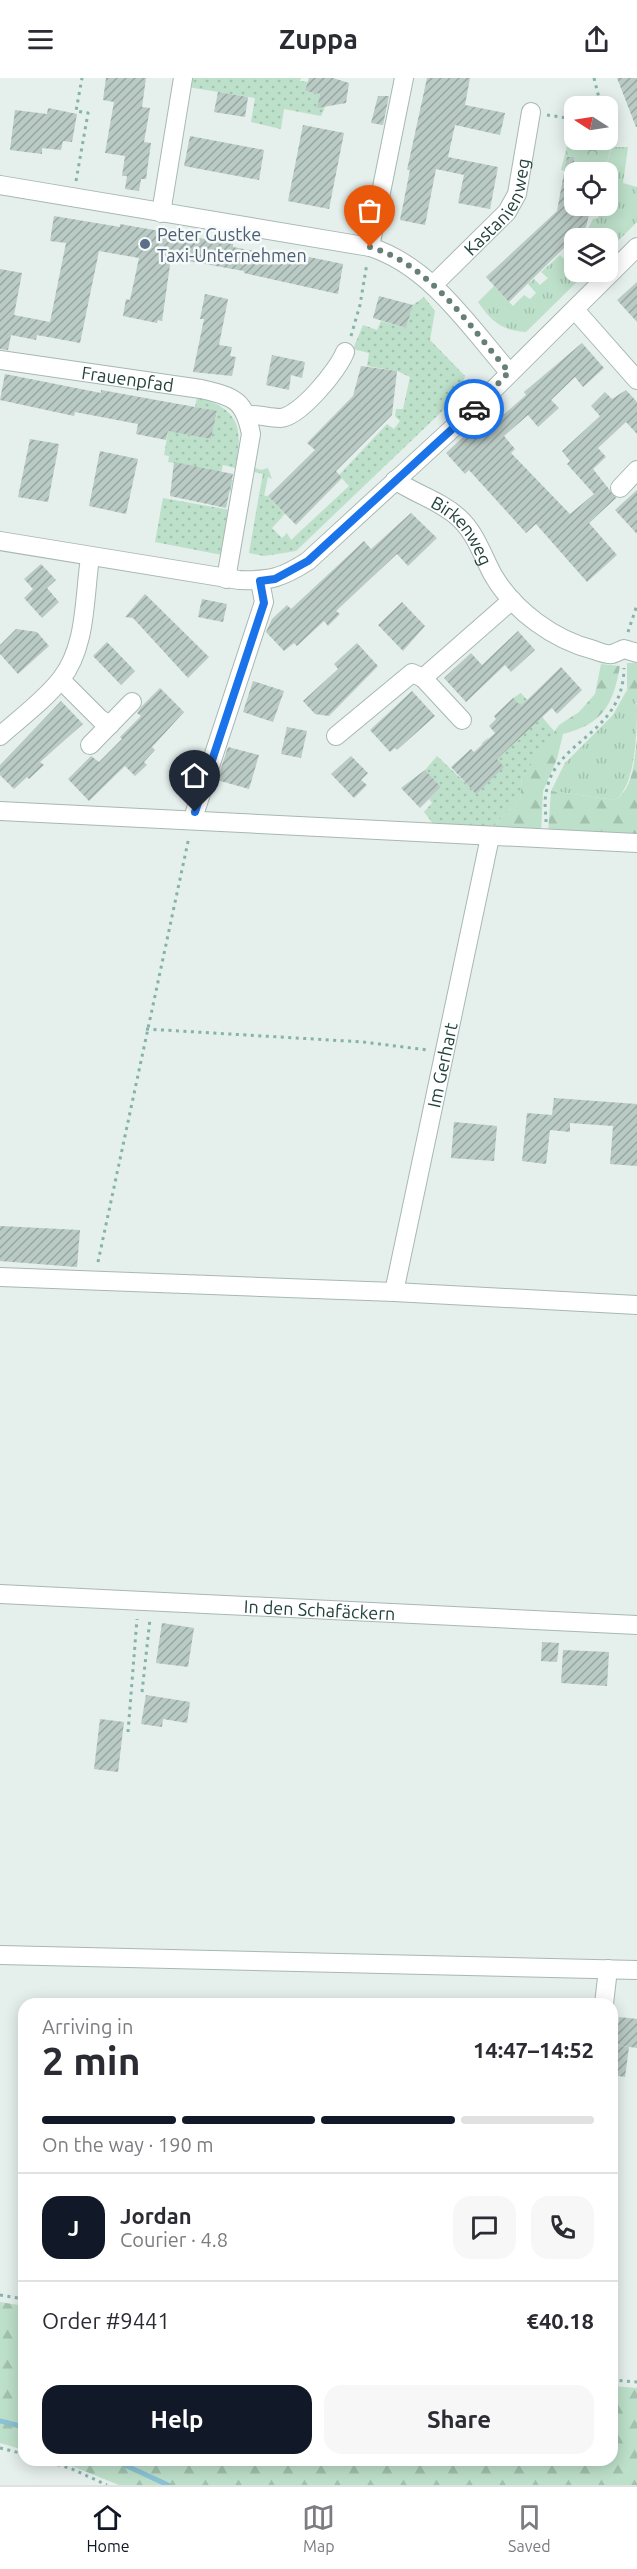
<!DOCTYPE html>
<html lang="en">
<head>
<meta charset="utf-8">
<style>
  :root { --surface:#fff; --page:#f7f7f7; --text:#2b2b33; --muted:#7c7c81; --line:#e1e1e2; --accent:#111827 }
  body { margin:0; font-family:Ubuntu,sans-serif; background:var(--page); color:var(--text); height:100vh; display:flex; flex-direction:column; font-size:22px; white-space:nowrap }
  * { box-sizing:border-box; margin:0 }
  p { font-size:20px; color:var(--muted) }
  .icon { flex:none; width:33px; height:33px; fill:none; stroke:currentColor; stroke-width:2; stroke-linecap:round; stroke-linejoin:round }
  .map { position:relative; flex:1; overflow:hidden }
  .panel { position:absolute; left:18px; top:1920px; width:600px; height:468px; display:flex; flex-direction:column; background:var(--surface); border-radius:18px; box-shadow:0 3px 15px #0003 }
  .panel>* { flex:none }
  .needle { width:39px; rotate:282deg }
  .tools { position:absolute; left:564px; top:18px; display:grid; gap:12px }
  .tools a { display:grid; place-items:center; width:54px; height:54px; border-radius:12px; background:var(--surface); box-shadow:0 3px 15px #0003; font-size:30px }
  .pin { position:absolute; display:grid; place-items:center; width:51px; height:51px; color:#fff; margin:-62px -26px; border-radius:50% 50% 50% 0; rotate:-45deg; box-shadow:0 0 6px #0007 }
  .pin .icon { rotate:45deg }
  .courier { position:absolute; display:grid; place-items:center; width:60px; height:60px; margin:-30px; border:4px solid #1a73e8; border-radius:50%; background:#fff; color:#222; box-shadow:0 2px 8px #0007 }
  .overview em { font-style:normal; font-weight:600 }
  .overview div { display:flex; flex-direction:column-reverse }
  .overview { display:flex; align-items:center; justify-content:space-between; height:102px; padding:0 24px }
  h1 { font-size:39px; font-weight:600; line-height:45px }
  .bar { display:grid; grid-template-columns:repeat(4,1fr); gap:9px 6px; align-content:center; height:72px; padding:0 24px }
  .bar i { height:8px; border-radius:4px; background:var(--line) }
  .bar .current { background:var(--accent) }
  .bar p { grid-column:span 4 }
  .line { display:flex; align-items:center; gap:15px; padding:0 24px; border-top:2px solid var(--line) }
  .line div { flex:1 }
  .round { display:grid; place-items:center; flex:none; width:63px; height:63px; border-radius:18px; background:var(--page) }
  .primary-button { display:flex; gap:12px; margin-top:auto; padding:12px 24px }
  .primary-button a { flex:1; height:69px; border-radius:18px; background:var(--accent); color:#fff; font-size:24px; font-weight:600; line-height:69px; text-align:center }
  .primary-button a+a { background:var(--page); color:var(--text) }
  header { display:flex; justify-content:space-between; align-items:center; height:78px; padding:0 24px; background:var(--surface); font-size:27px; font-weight:600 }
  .dock { display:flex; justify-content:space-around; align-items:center; height:84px; border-top:2px solid var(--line); background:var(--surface); font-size:16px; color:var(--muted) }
  .dock a { display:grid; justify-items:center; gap:3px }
  .dock .current { color:var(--accent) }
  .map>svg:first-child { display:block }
</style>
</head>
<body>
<header><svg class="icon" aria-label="menu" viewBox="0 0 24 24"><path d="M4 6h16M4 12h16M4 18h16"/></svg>Zuppa<svg class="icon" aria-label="share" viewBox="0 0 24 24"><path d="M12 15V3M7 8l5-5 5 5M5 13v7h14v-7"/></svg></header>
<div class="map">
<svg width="637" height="2407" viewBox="0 0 637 2407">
  <defs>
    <pattern id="grass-tufts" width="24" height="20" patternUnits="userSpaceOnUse" patternTransform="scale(1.5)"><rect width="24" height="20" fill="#bde0ca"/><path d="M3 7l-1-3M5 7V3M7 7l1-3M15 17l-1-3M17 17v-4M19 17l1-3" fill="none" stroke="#a2c1ae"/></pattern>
    <pattern id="forest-firs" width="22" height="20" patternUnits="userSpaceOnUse" patternTransform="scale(1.5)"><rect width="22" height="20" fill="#bde0ca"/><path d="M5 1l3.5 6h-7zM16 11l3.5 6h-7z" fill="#a2c1ae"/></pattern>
    <pattern id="park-crowns" width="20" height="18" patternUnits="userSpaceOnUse" patternTransform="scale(1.5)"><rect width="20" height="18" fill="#bde0ca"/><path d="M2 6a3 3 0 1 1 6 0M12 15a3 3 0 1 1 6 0" fill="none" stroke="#a2c1ae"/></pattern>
    <pattern id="garden-dots" width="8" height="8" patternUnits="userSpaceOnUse" patternTransform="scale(1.5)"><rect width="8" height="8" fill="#bde0ca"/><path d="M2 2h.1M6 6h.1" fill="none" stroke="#a2c1ae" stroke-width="1.8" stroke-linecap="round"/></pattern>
    <pattern id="building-hatch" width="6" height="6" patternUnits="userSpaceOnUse" patternTransform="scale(1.5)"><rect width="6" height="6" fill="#bacac4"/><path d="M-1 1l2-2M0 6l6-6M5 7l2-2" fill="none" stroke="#97a6a0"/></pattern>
  </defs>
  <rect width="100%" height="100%" fill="#e5efeb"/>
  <path fill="url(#grass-tufts)" d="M612 69H628L623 105 637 109V144L608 173V160H583L593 141 598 140 601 131 597 128H608V94H604Z
    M571 167 574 170V194H587L526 254C501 252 492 244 478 224L494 208 513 228 524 217 530 221 536 215 528 206 534 201 540 207 548 200 541 194 560 177 566 183 573 176 568 170Z
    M252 389 261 392 268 390 272 401 268 399 264 418 259 417 263 396 250 393Z
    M627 612C631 617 636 622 637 628 637 652 636 708 615 722L551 713 565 685 613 637Z"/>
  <path fill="url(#forest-firs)" d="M627 585H637V626L627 612Z
    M601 586 620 588C613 627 603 646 563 656L557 681 543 713 541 754 493 749 520 720 522 699 559 647 579 634 595 616Z
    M637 662V762L548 756 551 713 615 722C634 710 634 682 637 662Z
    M0 2224 24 2228V2372L0 2365Z
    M612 2308 637 2310V2407H119L57 2382H612Z"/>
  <path fill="url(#park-crowns)" d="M568 64 611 71 604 94 574 95 561 92Z"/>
  <path fill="url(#garden-dots)" d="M190 0H301L300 3 308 4 305 13 320 16 318 26 326 27 321 38 284 31 281 51 251 44 255 20 188 9Z
    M424 219 435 233 430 262 465 298 459 317 296 473 264 478 249 475 259 417 268 418 285 436 272 450 282 460 287 455 291 462 349 408 339 397 387 346 394 351 400 343 395 338 396 331H403L410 299 397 293 367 288 369 275 353 271 363 247 377 252 381 243 406 250 413 227Z
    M197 319C239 331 244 349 235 390L223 387 220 399 233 402 230 414 205 408 209 391 168 384 169 378 164 377 173 326 191 328 186 356 211 361 217 334 195 329Z
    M163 420 230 432 222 477 155 464Z
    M521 615 555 654 522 699 520 720 493 749 434 747 424 734 432 725 429 721 441 709 425 692 437 678 476 715 482 665 488 660 493 666 536 644 513 620Z"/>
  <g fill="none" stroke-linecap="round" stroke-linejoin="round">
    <path stroke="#8bc3d5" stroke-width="5" d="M0 2343 24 2349
      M114 2382 168 2407"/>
  </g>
  <path fill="url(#building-hatch)" d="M106 0H146L142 29 150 30 144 64 151 65 146 101H141L139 113 125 111 127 98H122L125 78 105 75 114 24 103 22Z
    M309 0H333L349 5 346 25 317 30 320 16 305 13Z
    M427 0H470L465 27 505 35 500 57 455 47 448 79 498 89 490 131 458 125 464 97 436 91 425 147 400 142 410 92H407Z
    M617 0H637V49H636Z
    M218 14 248 19 245 39 214 34Z
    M378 18H389L383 47 371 45Z
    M48 30 77 36 72 64 63 63 61 72 42 70V76L10 72 15 32 47 36Z
    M303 47 344 55 329 131 288 123Z
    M190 58 264 72 259 102 184 88Z
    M567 79H574V128H591L586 149 578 157 580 158 574 160 509 224 486 199 557 133Z
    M54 138 120 149V146L233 166V169L308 183 309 179 343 186 338 216 244 195V193L171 180 162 243 158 242 157 245 123 238 126 221 130 222 139 180 99 173 80 265 37 257 36 262 11 257 8 272 0 271V191L22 195 14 237 50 244 66 165 50 163Z
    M637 204V244L617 222Z
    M205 216 228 221 219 267 232 269 230 278 236 279 232 298 193 294 204 241H200Z
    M379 218 413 227 406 250 373 240Z
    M582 265 604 290 583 309 575 299 551 322 559 330 538 349 528 337 504 358 515 371 511 375 570 436 594 416 567 386 570 383 562 373 600 338 591 328 605 314 612 321 626 312 637 324V356L626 344 598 370 606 379 593 391 616 420 589 445 617 477 587 504 536 446 526 455 469 392 465 396 446 375 486 338 493 346 526 317 524 314Z
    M272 277 305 284 302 300 291 297 289 312 266 307Z
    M361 288 397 293 392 337 336 393 342 400 296 447 268 418 315 372 307 365 353 318Z
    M5 296 101 315V312L217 333 211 361 168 353 166 362 136 356 138 346 75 334 74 338 0 322Z
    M30 361 59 366 48 424 18 419Z
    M100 373 138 381 126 436 89 428Z
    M174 384 233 396 226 430 170 418Z
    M637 412V456L615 432Z
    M411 435 437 460 408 488 397 476 336 533 340 536 328 548 324 543 297 568 294 565 284 573 266 554 272 541 287 527 291 531 364 463 371 471Z
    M41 486 56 502 47 510 59 524 42 540 24 520 33 511 24 501Z
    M145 516 209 579 188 600 133 540 125 539Z
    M202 521 227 526 223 544 198 539Z
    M402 524 425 548 403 573 378 547Z
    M16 551 37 554 49 568 18 596 0 576V567Z
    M518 553 535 572 511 594 505 587 466 624 444 600 471 575 482 587Z
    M107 564 135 593 121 607 93 578Z
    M357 565 378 588 329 638 315 636 303 623 338 591 334 586Z
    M561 589 582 612 557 636 552 630 497 681 504 689 476 716 451 689 471 671 474 674 495 655 489 648 496 641 494 638 513 620 521 628Z
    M253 603 284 613 273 644 243 634Z
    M160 610 184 634 152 669 155 672 144 684 147 687 135 698 125 688 89 723 68 701 91 678 99 684 122 661 120 659 141 638 137 635 143 627Z
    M412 613 435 638 397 672 395 670 390 674 370 652Z
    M61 623 83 646 40 684 44 687 29 701 27 699 14 711 0 697V687Z
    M287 649 307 653 301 680 281 676Z
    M228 669 259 677 249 711 217 702Z
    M351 678 368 695 361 702 367 707 354 720 331 696Z
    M425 692 441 709 420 730 401 710Z
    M554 1020 637 1026V1088L610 1086 613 1048 570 1045V1054L550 1052 546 1086 522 1083 527 1035 552 1037Z
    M454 1044 497 1048 494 1083 451 1080Z
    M0 1148 80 1152 77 1189 0 1183Z
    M162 1545 194 1550 188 1589 156 1585Z
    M542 1564 559 1565 557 1584 541 1583Z
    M563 1572 609 1574 607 1608 561 1605Z
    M146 1617 190 1624 187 1645 163 1641 162 1649 141 1646Z
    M100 1641 124 1644 118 1694 94 1691Z
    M619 1939 637 1941V1970L616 1967Z
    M613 1967 629 1969 625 1999 612 1997Z"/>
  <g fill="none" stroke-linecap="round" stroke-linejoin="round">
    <defs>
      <g id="minor">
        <path d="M0 107 370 169C430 188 469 248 509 294"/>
        <path d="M161 135 183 0"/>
        <path d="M370 169 404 0"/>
        <path id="s1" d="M433 207 507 134 517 116 531 34"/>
        <path d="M576 233 637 302"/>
        <path id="s2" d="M0 282 201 311C234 319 244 321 251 356L226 501"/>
        <path d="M247 337C258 336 269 340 280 340 299 340 339 291 345 274"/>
        <path id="s3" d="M395 402C415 416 439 422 458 439 476 455 482 477 493 497 514 533 554 562 594 572 599 574 607 577 612 576 616 575 621 572 624 571L637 575"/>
        <path d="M620 410 637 392"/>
        <path d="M0 463 239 502C270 503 282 500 308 483L478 327 637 169"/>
        <path d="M423 600 462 642"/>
        <path d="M61 602 100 641 110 647"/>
        <path d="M0 658C20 640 45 622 61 601 87 568 84 519 90 480"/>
        <path d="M336 658 412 595 423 600 512 522"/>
        <path d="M90 667 132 624"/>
        <path d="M0 733 637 765"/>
        <path d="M195 734 264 524 260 503"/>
        <path d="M0 1199 394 1214 637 1227"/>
        <path id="s4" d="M394 1214 490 759"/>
        <path id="s5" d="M0 1516 637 1547"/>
        <path d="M0 1877 637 1892"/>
        <path d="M604 1926 608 1891"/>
      </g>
    </defs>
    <use href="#minor" stroke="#a7b8b3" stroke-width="20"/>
    <path stroke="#84b4a9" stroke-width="3" stroke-dasharray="3 4.5" stroke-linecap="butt" d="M594 0 601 28
      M547 37 574 41
      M76 103 88 35 76 33 82 0
      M351 258 360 227 367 185
      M628 554 637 527
      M546 744C546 735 544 725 546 716 553 661 623 658 624 590
      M146 951 363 964 428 972
      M98 1184 189 759
      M142 1614 150 1541
      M128 1654 137 1541
      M0 2217 24 2221
      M612 2302 637 2304
      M0 2370 24 2376
      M43 2382 72 2391 107 2407"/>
    <use href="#minor" stroke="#fff" stroke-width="18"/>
  </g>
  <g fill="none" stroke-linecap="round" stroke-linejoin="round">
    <path stroke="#677f79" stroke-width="6" stroke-dasharray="0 10.8" d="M370 169C431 187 469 248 509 294L474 331"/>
    <path stroke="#1a73e8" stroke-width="8" d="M195 734 264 525 260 503 275 501 308 483 474 331"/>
  </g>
  <circle fill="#5c6f8a" stroke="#f6fbf9" stroke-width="2" cx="145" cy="166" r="6"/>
  <g text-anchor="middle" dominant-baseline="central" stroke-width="5" stroke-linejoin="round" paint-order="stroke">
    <g font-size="18" fill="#23423c" stroke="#f6fbf9">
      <text stroke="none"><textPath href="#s1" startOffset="104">Kastanienweg</textPath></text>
      <text stroke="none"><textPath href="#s2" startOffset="129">Frauenpfad</textPath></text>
      <text stroke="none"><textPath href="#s3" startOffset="86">Birkenweg</textPath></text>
      <text stroke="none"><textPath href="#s4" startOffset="232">Im Gerhart</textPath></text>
      <text stroke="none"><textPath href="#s5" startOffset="320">In den Schafäckern</textPath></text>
    </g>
    <g font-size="18" fill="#4e5e75" stroke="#f6fbf9" text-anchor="start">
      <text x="157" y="156">Peter Gustke<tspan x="157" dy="21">Taxi-Unternehmen</tspan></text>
    </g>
  </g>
</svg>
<div class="tools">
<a><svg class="needle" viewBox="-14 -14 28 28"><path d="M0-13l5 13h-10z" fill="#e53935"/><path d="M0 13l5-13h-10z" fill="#7c7c81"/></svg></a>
<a><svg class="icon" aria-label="locate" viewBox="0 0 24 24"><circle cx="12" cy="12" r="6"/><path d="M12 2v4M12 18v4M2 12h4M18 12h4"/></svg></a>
<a><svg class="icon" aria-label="layers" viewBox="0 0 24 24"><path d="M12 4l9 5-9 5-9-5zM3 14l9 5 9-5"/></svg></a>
</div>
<div class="pin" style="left:370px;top:169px;background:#ea580c"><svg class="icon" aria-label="bag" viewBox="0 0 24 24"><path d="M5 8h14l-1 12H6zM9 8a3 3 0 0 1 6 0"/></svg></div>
<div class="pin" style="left:195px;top:734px;background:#1f2937"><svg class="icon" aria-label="home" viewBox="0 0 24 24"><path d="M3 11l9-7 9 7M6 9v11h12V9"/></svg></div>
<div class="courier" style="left:474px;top:331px"><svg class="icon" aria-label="car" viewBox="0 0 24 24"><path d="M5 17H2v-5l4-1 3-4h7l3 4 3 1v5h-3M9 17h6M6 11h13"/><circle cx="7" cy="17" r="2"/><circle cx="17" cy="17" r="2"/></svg></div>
<section class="panel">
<div class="overview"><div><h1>2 min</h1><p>Arriving in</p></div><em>14:47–14:52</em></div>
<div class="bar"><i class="current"></i><i class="current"></i><i class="current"></i><i></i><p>On the way · 190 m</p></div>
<div class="line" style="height:108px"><b class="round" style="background:var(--accent);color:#fff">J</b><div><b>Jordan</b><p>Courier · 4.8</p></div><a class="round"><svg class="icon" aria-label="chat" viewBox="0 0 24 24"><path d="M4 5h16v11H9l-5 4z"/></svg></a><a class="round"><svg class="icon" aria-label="phone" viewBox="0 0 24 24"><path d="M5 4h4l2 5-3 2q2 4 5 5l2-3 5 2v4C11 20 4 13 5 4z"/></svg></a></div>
<div class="line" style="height:78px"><div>Order #9441</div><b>€40.18</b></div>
<div class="primary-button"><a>Help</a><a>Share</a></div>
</section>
</div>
<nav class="dock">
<a class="current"><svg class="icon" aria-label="home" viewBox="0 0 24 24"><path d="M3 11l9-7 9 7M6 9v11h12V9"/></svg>Home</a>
<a><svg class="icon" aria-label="map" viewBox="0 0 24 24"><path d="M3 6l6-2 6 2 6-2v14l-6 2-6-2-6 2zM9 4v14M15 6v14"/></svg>Map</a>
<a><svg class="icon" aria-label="saved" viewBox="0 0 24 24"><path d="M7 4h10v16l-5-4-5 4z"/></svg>Saved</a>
</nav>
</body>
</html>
